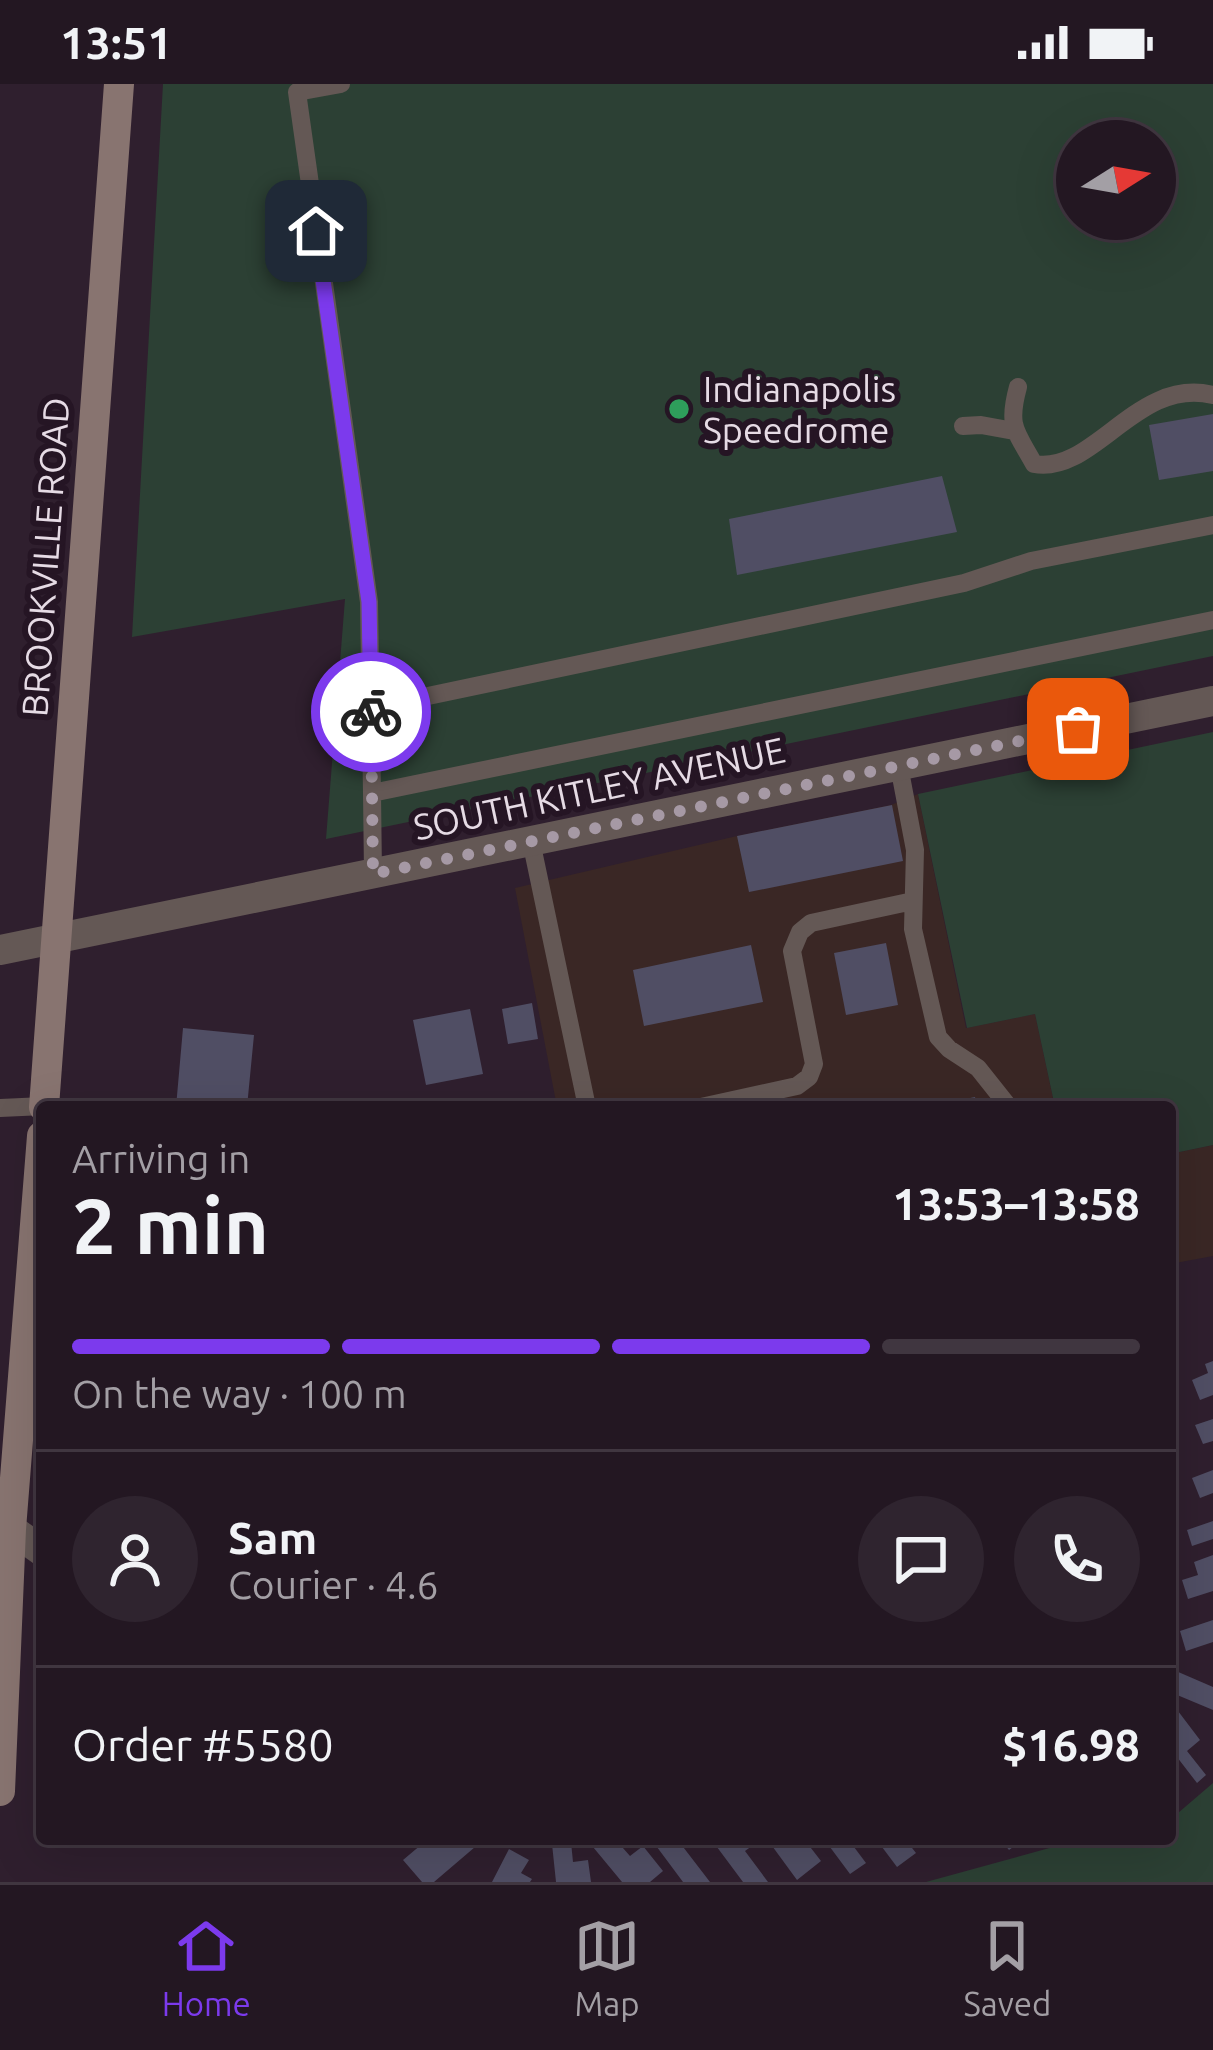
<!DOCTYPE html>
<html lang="en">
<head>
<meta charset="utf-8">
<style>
  :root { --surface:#231722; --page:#2f242f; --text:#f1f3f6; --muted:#a39fa5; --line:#403640; --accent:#7c3aed }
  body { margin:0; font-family:Ubuntu,sans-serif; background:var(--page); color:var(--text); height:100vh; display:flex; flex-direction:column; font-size:45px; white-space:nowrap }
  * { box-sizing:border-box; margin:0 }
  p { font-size:39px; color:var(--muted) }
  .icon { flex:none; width:66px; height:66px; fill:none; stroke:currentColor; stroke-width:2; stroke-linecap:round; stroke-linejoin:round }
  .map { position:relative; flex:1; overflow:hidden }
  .sheet { position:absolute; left:36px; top:1017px; width:1140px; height:744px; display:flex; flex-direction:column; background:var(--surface); border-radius:12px; box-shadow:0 12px 48px #0002,0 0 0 3px var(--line) }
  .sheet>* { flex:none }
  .needle { width:78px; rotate:79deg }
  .buttons { position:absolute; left:1056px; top:36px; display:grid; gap:24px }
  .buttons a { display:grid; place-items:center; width:120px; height:120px; border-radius:50%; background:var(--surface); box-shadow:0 12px 48px #0002,0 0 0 3px var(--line); font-size:60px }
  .pin { position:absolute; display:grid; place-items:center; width:102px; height:102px; color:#fff; margin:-51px; border-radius:24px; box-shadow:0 6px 18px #0006 }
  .courier { position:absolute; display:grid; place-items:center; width:120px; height:120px; margin:-60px; border:9px solid #7c3aed; border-radius:50%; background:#fff; color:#222; box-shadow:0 3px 15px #0007 }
  .overview em { font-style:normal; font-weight:700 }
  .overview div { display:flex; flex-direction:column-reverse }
  .overview { display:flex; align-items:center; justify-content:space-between; height:204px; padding:0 36px }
  h1 { font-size:78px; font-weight:700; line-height:90px }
  .bar { display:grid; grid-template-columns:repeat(4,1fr); gap:18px 12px; align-content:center; height:144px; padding:0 36px }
  .bar i { height:15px; border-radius:9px; background:var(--line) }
  .bar .on { background:var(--accent) }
  .bar p { grid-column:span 4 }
  .line { display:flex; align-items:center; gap:30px; padding:0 36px; border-top:3px solid var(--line) }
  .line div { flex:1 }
  .round { display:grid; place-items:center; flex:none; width:126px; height:126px; border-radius:63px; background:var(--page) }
  .status { display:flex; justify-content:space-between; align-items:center; height:84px; padding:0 60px; background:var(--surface); direction:ltr }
  .status svg { height:33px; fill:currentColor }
  .tabs { display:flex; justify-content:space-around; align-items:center; height:168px; border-top:3px solid var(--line); background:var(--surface); font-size:33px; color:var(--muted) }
  .tabs a { display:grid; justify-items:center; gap:6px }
  .tabs .on { color:var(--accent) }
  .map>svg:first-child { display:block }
</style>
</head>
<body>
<div class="status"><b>13:51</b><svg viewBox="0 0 49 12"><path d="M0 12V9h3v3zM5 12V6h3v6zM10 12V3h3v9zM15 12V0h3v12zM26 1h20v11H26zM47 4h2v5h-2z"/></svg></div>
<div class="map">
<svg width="1213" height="1798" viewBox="0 0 1213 1798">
  <rect width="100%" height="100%" fill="#2f1f2e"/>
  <path fill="#3a2725" d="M918 710 966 944 1035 930 1055 1023H557L515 804 737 752 891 721Z
    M1213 1061V1172L1170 1180V1070Z"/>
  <path fill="#2c4034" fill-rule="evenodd" d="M163 0H1213V572L326 755 345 515 132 553ZM1077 57H1155V135H1077Z
    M1213 648V1061L1170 1070V1023H1055L1035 930 967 944 918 710Z
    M1213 1699V1798H926L1082 1755H1170V1732L1178 1729Z"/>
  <path fill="#504e64" d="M1213 330V387L1159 396 1149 341Z
    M942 392 957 448 737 491 729 435Z
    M892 721 903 777 749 808 737 752Z
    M886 859 898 921 846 931 834 869Z
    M751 861 763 918 644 942 633 886Z
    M532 919 538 955 508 960 502 925Z
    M470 925 483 990 426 1001 413 936Z
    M183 944 254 951 247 1023H176Z
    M975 1013 977 1023H936V1021Z
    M1213 1277V1311L1200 1316 1192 1296 1208 1289 1205 1280Z
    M1213 1335V1357L1203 1360 1195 1341Z
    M1213 1386V1409L1200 1414 1192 1394Z
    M1213 1437V1455L1192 1462 1187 1446Z
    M1213 1471V1507L1188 1515 1182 1496 1198 1491 1194 1478Z
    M1213 1536V1558L1186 1567 1180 1547Z
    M1176 1587 1213 1603V1626L1170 1608Z
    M1178 1627 1200 1656 1187 1667 1206 1691 1197 1699 1170 1664V1634Z
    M428 1755H468L475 1763 434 1798H422L403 1776Z
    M602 1755H615L630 1772 643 1762 663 1787 650 1798H622L593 1763Z
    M651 1755H677L710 1798H683Z
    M711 1755H752L756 1759 745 1767 768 1798H743Z
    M767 1755H804L821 1777 797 1796Z
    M824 1755H848L866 1779 850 1790Z
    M876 1755H905L916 1769 897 1783Z
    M1000 1755H1024L1009 1766Z
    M571 1758 573 1778 588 1776 591 1798H556L552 1760Z
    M509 1765 529 1776 521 1789 532 1795 530 1798H492Z"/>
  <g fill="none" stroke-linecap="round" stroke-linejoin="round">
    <path stroke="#645855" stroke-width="18" d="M341 0 297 8 369 518 372 709
      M1018 303C1007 343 1016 347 1034 380 1094 391 1137 292 1213 311
      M963 342 981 341 1014 347
      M371 624 964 499 1031 477 1213 441
      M899 682 915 766 913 845 938 953 949 965 978 984 1009 1023
      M531 757 587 1023
      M373 790 372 709 1213 536
      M701 1023 797 1002 809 993 814 980 792 867 800 848 811 839 913 817
      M0 1024 44 1022"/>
    <path stroke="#645855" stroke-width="30" d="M11 1445 42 1467"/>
    <path stroke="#645855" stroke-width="30" d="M0 866 1213 617"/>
    <path stroke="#887470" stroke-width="30" d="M44 1023 119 0
      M0 1707 11 1445 42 1052"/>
  </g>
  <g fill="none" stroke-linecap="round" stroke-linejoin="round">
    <path stroke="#a699a5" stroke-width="12" stroke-dasharray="0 21.6" d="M371 628 373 790 1078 645"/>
    <path stroke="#7c3aed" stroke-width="15" d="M316 147 369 518 371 628"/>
  </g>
  <circle fill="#2e9e5b" stroke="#251524" stroke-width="4.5" cx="679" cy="325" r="12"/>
  <g text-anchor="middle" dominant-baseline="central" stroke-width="12" stroke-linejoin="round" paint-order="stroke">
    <g font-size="36" fill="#e6dbe5" stroke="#251524" text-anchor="start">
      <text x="703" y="304">Indianapolis<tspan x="703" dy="41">Speedrome</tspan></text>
    </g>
    <g font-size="36" fill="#e6dbe5" stroke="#251524">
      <text transform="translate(45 473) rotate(-86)">BROOKVILLE ROAD</text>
      <text transform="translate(599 704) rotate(-12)">SOUTH KITLEY AVENUE</text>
    </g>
  </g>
</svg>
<div class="buttons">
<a><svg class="needle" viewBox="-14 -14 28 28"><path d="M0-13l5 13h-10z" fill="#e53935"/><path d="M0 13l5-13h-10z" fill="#a39fa5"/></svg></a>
</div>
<div class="pin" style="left:1078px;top:645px;background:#ea580c"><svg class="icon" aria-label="bag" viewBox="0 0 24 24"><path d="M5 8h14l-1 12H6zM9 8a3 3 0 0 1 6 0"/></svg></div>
<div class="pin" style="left:316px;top:147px;background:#1f2937"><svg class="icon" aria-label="home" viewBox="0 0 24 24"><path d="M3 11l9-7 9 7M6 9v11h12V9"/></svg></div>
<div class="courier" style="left:371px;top:628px"><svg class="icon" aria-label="bike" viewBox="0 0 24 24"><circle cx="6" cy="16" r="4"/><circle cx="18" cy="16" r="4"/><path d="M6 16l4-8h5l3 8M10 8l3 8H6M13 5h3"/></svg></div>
<section class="sheet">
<div class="overview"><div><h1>2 min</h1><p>Arriving in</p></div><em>13:53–13:58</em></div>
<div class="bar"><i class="on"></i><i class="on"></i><i class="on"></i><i></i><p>On the way · 100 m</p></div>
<div class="line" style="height:216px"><a class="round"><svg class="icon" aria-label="person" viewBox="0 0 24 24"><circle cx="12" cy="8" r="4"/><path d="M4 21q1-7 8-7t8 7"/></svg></a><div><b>Sam</b><p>Courier · 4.6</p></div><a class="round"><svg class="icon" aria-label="chat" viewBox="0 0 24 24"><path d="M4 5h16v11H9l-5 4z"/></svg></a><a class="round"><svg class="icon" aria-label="phone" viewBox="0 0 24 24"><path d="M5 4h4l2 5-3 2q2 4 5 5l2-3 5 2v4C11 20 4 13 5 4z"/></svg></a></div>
<div class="line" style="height:156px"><div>Order #5580</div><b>$16.98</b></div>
</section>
</div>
<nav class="tabs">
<a class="on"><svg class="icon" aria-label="home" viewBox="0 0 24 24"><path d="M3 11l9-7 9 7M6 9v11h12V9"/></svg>Home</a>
<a><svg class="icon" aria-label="map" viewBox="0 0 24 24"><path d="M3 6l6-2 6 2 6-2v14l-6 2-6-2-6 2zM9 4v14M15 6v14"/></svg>Map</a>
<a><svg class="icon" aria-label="saved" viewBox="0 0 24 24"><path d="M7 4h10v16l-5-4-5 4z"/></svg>Saved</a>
</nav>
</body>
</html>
